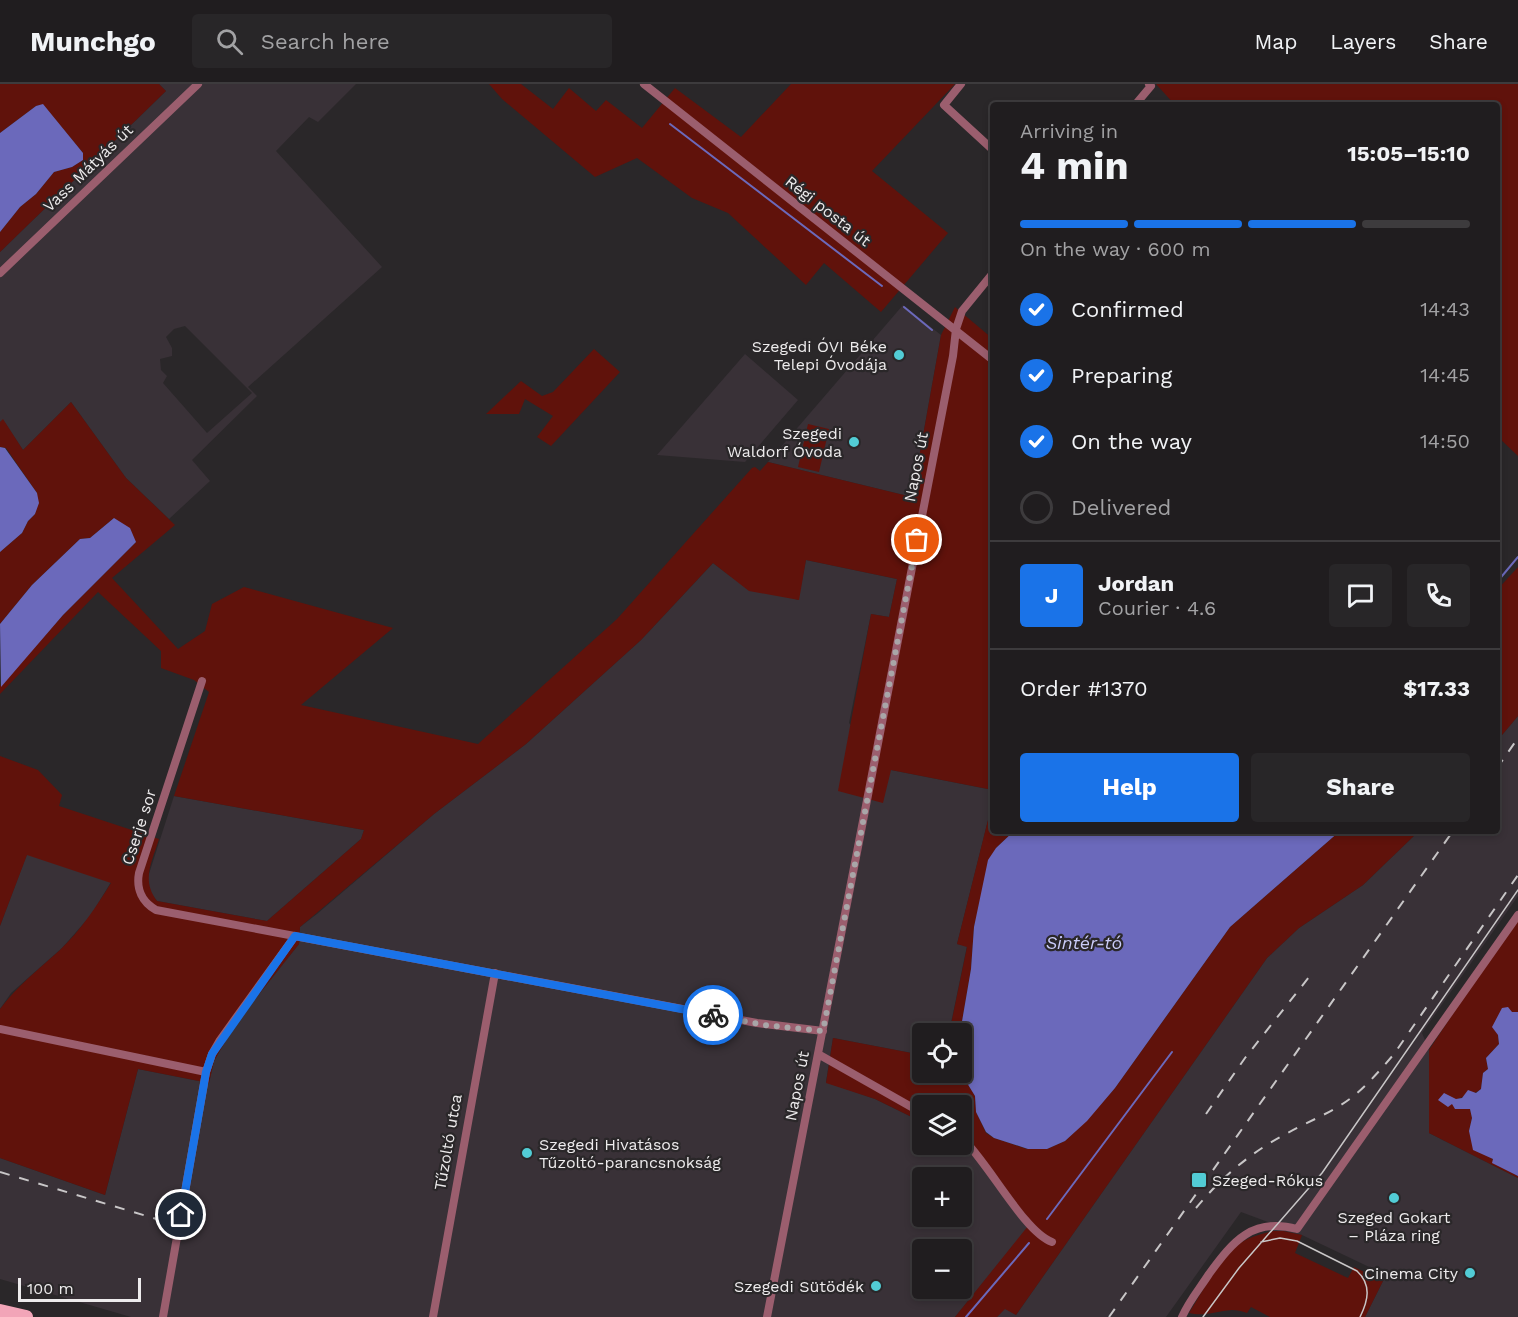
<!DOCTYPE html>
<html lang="en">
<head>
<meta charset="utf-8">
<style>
  :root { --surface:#201d1f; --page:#282628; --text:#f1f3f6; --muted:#a2a2a4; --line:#3d3b3d; --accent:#1a73e8 }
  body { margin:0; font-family:"Work Sans",sans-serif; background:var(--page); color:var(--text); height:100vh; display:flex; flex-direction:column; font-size:22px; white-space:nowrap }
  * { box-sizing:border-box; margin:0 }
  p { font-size:20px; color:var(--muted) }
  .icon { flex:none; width:33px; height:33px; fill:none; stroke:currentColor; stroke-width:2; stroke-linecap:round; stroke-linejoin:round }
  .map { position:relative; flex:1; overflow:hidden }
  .details { position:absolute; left:990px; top:18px; width:510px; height:732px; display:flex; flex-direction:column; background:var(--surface); border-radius:6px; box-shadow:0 3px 9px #0003,0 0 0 2px var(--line) }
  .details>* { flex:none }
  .buttons { position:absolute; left:912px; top:939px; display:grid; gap:12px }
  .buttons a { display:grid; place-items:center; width:60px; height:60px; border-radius:6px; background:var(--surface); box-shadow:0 3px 9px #0003,0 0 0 2px var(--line); font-size:30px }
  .scale { position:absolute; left:18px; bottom:15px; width:123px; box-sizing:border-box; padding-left:6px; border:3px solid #edebec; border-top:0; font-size:16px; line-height:21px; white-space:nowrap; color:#edebec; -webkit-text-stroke:4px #2a2729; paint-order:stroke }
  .pin { position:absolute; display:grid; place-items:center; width:51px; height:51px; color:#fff; margin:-26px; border:3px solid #fff; border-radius:50%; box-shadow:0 2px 6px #0007 }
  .courier { position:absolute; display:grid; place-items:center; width:60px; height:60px; margin:-30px; border:4px solid #1a73e8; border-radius:50%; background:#fff; color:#222; box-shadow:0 2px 8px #0007 }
  .overview em { font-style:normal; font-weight:700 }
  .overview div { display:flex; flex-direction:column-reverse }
  .overview { display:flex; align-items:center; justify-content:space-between; height:102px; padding:0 30px }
  h1 { font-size:39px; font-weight:700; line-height:45px }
  .bar { display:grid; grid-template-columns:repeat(4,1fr); gap:9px 6px; align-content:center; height:72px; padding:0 30px }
  .bar i { height:8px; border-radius:4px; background:var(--line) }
  .bar .current { background:var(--accent) }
  .bar p { grid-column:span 4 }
  .line { display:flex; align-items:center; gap:15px; padding:0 30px; border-top:2px solid var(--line) }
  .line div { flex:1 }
  .round { display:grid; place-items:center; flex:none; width:63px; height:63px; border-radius:6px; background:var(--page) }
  ol { padding:0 30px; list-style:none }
  li { display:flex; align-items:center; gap:18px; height:66px }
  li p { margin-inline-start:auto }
  li .icon { padding:6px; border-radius:50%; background:var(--accent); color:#fff; stroke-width:4 }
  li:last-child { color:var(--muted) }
  li i { width:33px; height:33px; border:3px solid var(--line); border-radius:50% }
  .action { display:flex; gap:12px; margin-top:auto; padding:12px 30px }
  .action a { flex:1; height:69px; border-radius:6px; background:var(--accent); color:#fff; font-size:24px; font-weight:700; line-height:69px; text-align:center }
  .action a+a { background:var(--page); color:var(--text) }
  header { display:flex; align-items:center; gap:36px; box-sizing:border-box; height:84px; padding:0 30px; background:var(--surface); border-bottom:2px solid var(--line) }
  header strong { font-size:28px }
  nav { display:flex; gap:33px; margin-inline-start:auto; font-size:21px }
  .search { width:420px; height:54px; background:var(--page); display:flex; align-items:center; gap:15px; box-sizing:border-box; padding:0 21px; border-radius:6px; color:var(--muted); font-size:22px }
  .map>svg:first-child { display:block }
</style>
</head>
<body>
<header>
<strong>Munchgo</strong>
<div class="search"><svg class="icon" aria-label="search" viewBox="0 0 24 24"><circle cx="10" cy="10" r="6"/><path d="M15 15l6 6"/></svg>Search here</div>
<nav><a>Map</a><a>Layers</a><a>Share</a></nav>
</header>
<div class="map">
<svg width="1518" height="1233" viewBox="0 0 1518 1233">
  <rect width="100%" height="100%" fill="#2a2729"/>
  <path fill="#393137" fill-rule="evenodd" d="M159 0H356L318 38 309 33 276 67 382 183 248 303 257 312 192 376 210 397 169 435 126 394 71 318 23 366 3 336 0 338V168L166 7ZM185 242 252 309 207 349 163 299 167 292 161 286 160 275 172 272V264L166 253 174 245Z
    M903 221 941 251 912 413 768 378Z
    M745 270 798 316 745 378 657 371Z
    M806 476 897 495 889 533 871 530 849 639 891 686 993 706V716L957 860 967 862 949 949 922 950V971L833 954 826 998 875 1015 922 1038V1060L959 1061 972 1069 1029 1142 955 1233H131L0 1195V1074L105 1111 138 985 209 999 214 977 236 939 299 860 300 843 317 830 434 730 526 660 641 556 713 479 730 492 798 516ZM922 1094H962V1132H922ZM922 1166H962V1204H922Z
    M1518 632V812L1422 949 1429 966V1049L1518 1094V1233H1365L1386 1191 1302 1151 1283 1147H1273L1276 1141 1241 1128 1166 1233H997L1005 1224 1016 1231 1267 874 1299 844 1363 801 1419 747H1497V657Z
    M174 712 364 746 361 755 267 837 157 817 150 808 147 796Z
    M27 770 111 798 91 831 62 864 11 909 0 925V842Z"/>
  <path fill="#60120b" d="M0 0H159L166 7 0 168V148L20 123 36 110 54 88 72 83 83 76V69L43 21 36 22 0 49Z
    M489 0H521L553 25 569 4 596 27 606 16 642 44 675 4 741 53 791 0H955L872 87 948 149 881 228 824 179 806 201 728 129 692 114 637 74 595 93 502 15Z
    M1156 0H1518V372L1497 352V21H1175Z
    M955 223 993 255V706L891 686 883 719 838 707 871 530 889 533 897 495 806 476 799 516 749 507 713 479 641 556 526 660 434 730 300 843 299 860 236 939 214 977 209 999 138 985 105 1111 0 1074V925C17 902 39 885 60 866 81 846 96 823 111 799L27 771 0 842V672L38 686 62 711 59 722 159 755C152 778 141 796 157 817L267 837 361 755 364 746 174 712 209 608 194 596 161 584V567L98 508 0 610V602L63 531 136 458 114 434 90 454 80 455 32 501 0 540V468L22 449 28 437 35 430 37 409 6 364 0 363V338L3 335 23 366 71 318 126 394 175 441 112 494 178 565 205 547 212 520 244 503 393 544 301 621 478 660 617 535 752 384 755 383 760 387 768 378 912 413 941 251Z
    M594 265 620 288 551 362 537 353 553 332 525 315 519 330H486L521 297 542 312 553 308Z
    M808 340 829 345 819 388 798 383Z
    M1518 483V632L1497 657V506Z
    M993 716V747H1014L996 764 974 843 971 885 960 949 949 950 967 863 957 860Z
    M1340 747H1419L1363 801 1299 844 1267 874 1016 1231 1005 1225 997 1233H955L1028 1142 972 1069 959 1061 962 1060V1022H922V1038L875 1015 826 999 833 954 922 971V988L953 989 967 999 975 1012 976 1028 986 1049 994 1054 1027 1065H1047L1065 1057 1087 1036 1115 1004 1230 843Z
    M1518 831V928H1512L1498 951 1499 960 1486 974 1488 985 1483 989 1481 1005C1473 1012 1459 1012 1452 1019L1470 1025 1472 1034 1469 1047 1493 1076V1079L1518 1092V1094L1429 1049V966Z
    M1273 1147H1283L1302 1151 1295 1169 1348 1194 1354 1183 1383 1197 1365 1233H1270L1251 1223 1247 1229C1242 1227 1237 1226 1232 1226 1216 1227 1204 1233 1189 1229 1203 1207 1221 1171 1242 1158 1252 1152 1263 1150 1273 1147Z"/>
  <path fill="#6b69bb" d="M43 20 83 69V76L72 83 54 88 36 110 20 123 0 148V49L36 22Z
    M0 363 5 364 37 409 39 419 35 430 28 437 22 449 0 468Z
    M114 434 130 444 136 458 63 531 1 603 0 540 32 501 80 455 90 454Z
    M1014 747H1340L1230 843 1115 1004 1087 1037 1065 1057 1047 1065H1028L994 1054 986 1048 976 1028 975 1012 967 999 953 990 962 988V950L960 949 971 885 974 843 988 776 996 764Z
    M1508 923 1512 928H1518V1092L1492 1079 1493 1075 1473 1066 1469 1047 1472 1034 1470 1025H1455L1452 1020 1448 1023 1438 1016 1444 1009 1456 1015 1462 1014 1468 1006 1476 1009 1481 1005 1483 989 1488 985 1486 974 1499 960 1498 951 1492 943 1502 924Z"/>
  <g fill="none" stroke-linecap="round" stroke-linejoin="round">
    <path stroke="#6b69bb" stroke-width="2" d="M670 40 882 202
      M904 223 932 246
      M1497 498 1518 473
      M1047 1135 1172 968
      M966 1233 1029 1159"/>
    <path stroke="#9b5e6e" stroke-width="8" d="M644 0 993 276
      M961 0 944 21 993 66
      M1135 21 1151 2 1149 0
      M0 189 198 0
      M202 597 139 789C136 805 142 818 156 826L757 939 823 947
      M0 945 206 988
      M818 970 922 1029
      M962 1054C988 1078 1024 1148 1052 1158
      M163 1233 206 988 212 970 220 956 295 852
      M433 1233 495 889
      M767 1233 953 272 956 245 962 227 993 189
      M1182 1233C1189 1217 1200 1204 1209 1190 1233 1157 1253 1133 1297 1145L1518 831"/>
    <path stroke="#f2a5b8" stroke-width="14" d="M0 1227 26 1233"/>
    <path stroke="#c8c6c7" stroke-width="1.5" d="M1261 1158 1280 1154 1297 1157 1357 1187C1372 1201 1368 1217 1360 1233
      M1203 1233 1239 1184 1322 1089 1518 806"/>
    <path stroke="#c8c6c7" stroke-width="2" stroke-dasharray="10 10" stroke-linecap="butt" d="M1497 684 1518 654
      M1206 1030 1245 974 1313 888
      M0 1088 160 1136
      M1196 1124C1221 1094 1250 1069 1284 1051 1308 1037 1335 1028 1356 1010 1370 998 1382 984 1394 970L1518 791
      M1109 1233 1453 747"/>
  </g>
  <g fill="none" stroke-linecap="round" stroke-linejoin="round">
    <path stroke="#a9a6a8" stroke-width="6" stroke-dasharray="0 10.8" d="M713 931 764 941 823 947 917 456"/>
    <path stroke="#1a73e8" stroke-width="8" d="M181 1131 206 988 212 970 295 852 713 931"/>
  </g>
  <g fill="#52ccd5" stroke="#2a2729" stroke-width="2">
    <circle cx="899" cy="271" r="6"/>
    <circle cx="854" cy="358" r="6"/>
    <circle cx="527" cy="1069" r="6"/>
    <rect x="1191" y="1088" width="16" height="16" rx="3"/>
    <circle cx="1394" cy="1114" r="6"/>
    <circle cx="1470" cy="1189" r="6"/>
    <circle cx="876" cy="1202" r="6"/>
  </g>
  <g text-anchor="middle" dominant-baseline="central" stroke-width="4.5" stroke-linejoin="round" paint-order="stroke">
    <g font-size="16" fill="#edebec" stroke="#2a2729">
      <text transform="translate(88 84) rotate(-44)">Vass Mátyás út</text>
      <text transform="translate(828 127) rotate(38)">Régi posta út</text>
      <text transform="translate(916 383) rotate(-79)">Napos út</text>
      <text transform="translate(139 743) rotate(-72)">Cserje sor</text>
      <text transform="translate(797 1002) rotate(-79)">Napos út</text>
      <text transform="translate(448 1058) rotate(-80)">Tűzoltó utca</text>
    </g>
    <g font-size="16" fill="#edebec" stroke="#2a2729" text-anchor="end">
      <text x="887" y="262">Szegedi ÓVI Béke<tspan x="887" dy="18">Telepi Óvodája</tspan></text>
      <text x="842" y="349">Szegedi<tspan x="842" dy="18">Waldorf Óvoda</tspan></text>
      <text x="539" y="1060" text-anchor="start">Szegedi Hivatásos<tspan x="539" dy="18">Tűzoltó-parancsnokság</tspan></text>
      <text x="1212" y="1096" text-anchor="start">Szeged-Rókus</text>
      <text x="1394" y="1133" text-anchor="middle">Szeged Gokart<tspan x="1394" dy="18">– Pláza ring</tspan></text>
      <text x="1458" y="1189">Cinema City</text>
      <text x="864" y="1202">Szegedi Sütödék</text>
    </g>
    <g font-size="18" font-style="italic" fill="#cbcdf9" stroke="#2a2729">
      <text x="1084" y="858">Sintér-tó</text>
    </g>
  </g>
</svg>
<div class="buttons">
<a><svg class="icon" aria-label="locate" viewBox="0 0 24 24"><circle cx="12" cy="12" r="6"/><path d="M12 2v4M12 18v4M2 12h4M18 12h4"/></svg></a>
<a><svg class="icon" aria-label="layers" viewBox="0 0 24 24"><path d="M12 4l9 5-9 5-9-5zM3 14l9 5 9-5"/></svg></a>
<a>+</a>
<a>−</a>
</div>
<div class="scale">100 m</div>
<div class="pin" style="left:917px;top:456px;background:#ea580c"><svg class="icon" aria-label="bag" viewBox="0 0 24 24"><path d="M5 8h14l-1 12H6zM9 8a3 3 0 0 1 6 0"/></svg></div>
<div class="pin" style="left:181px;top:1131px;background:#1f2937"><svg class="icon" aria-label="home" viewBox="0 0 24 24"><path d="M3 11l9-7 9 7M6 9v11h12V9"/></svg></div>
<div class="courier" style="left:713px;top:931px"><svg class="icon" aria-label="bike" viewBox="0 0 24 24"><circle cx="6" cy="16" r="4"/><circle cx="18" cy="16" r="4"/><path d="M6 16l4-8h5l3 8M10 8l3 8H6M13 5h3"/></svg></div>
<section class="details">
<div class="overview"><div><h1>4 min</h1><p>Arriving in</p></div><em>15:05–15:10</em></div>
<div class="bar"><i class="current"></i><i class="current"></i><i class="current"></i><i></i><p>On the way · 600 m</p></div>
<ol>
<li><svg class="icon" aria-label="check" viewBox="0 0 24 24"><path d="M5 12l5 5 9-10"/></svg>Confirmed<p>14:43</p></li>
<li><svg class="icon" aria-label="check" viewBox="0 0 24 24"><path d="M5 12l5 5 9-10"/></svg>Preparing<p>14:45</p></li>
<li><svg class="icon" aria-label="check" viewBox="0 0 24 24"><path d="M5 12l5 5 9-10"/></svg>On the way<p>14:50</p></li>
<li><i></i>Delivered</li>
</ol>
<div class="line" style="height:108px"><b class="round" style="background:var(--accent);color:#fff">J</b><div><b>Jordan</b><p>Courier · 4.6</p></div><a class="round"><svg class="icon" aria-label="chat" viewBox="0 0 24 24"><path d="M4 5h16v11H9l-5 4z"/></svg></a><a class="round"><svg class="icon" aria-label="phone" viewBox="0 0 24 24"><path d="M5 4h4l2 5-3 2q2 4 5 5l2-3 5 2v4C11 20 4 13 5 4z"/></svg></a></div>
<div class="line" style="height:78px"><div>Order #1370</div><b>$17.33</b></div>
<div class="action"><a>Help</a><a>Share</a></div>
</section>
</div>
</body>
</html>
